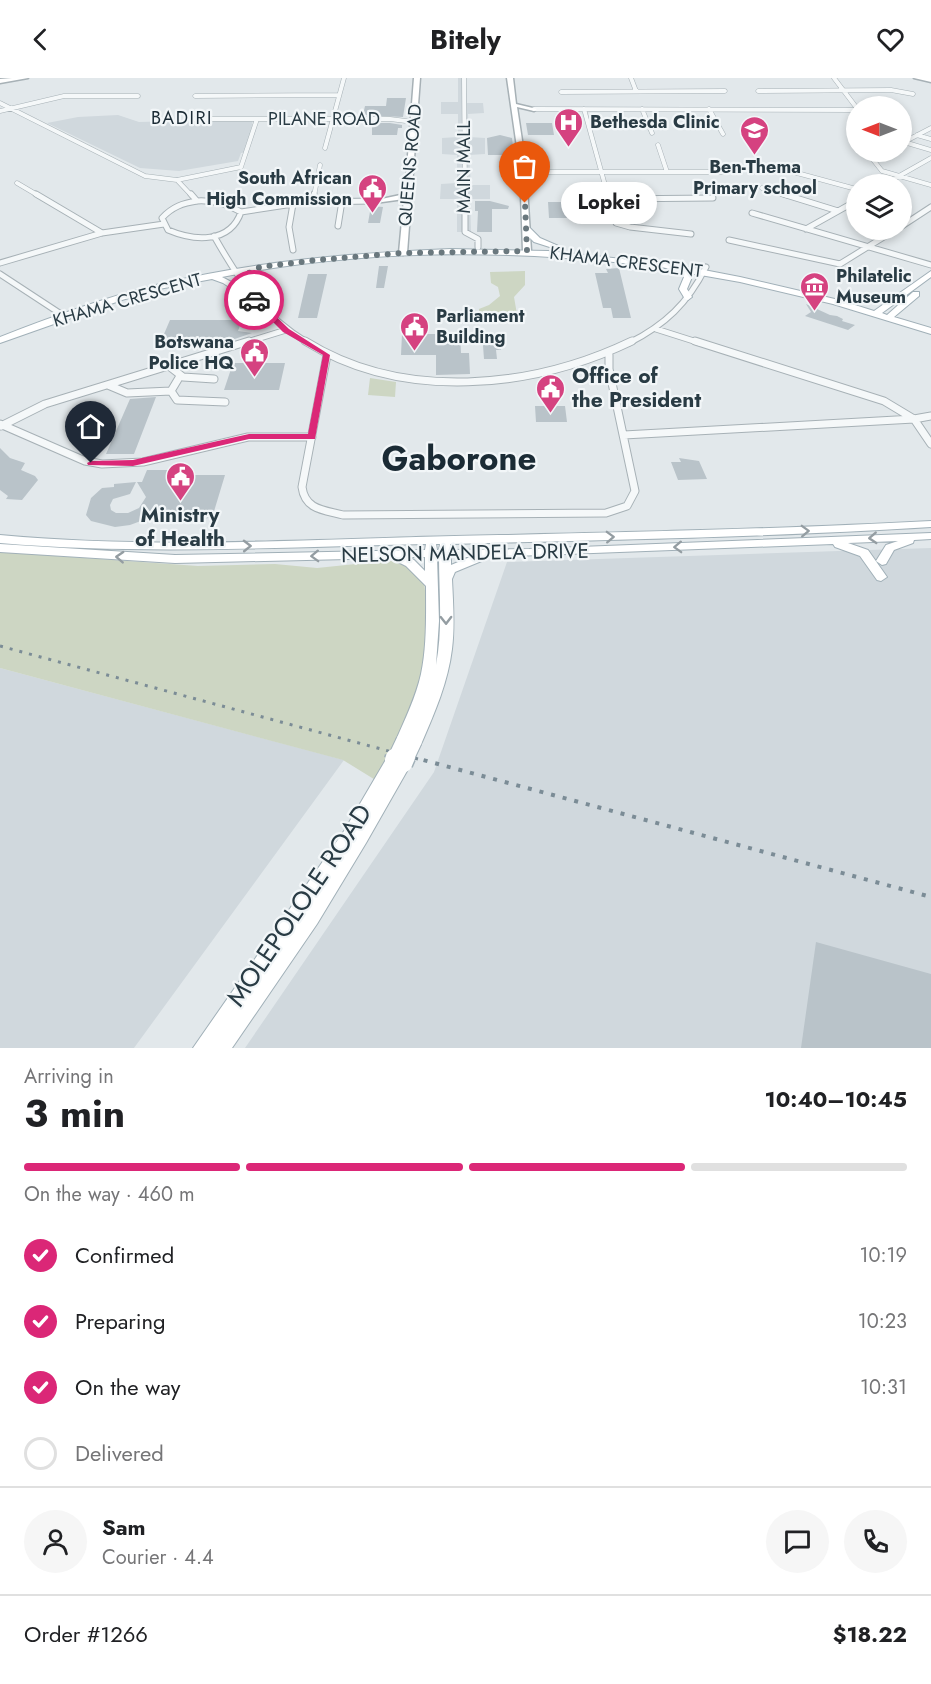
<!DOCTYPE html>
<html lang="en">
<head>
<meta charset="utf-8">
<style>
  :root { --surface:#fff; --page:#f6f6f6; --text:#202124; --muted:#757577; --line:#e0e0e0; --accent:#db2777 }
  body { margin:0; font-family:Jost,sans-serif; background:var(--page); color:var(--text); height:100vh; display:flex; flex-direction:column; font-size:22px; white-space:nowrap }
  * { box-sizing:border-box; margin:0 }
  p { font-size:20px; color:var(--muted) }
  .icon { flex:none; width:33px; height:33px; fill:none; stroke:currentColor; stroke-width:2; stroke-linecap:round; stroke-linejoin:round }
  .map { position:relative; height:970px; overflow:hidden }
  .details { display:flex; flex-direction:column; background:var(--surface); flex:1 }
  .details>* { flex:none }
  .needle { width:39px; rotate:270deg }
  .fabs { position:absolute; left:846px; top:18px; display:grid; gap:12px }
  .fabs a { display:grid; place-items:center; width:66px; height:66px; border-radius:50%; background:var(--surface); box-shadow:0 3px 9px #0003; font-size:30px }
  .pin { position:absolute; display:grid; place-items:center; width:51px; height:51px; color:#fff; margin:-62px -26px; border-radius:50% 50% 50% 0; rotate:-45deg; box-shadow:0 0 6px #0007 }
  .pin .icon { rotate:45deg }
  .courier { position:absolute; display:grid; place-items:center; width:60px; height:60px; margin:-30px; border:4px solid #db2777; border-radius:50%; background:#fff; color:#222; box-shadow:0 2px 8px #0007 }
  .bubble { position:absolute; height:42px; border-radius:21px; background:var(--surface); box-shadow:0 3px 9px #0003; font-size:20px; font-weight:700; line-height:42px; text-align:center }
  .headline em { font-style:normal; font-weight:700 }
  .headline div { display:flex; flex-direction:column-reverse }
  .headline { display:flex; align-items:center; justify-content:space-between; height:102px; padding:0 24px }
  h1 { font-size:39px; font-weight:700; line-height:45px }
  .bar { display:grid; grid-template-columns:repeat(4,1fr); gap:9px 6px; align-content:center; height:72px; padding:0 24px }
  .bar i { height:8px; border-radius:4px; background:var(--line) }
  .bar .current { background:var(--accent) }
  .bar p { grid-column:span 4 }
  .line { display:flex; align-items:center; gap:15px; padding:0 24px; border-top:2px solid var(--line) }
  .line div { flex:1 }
  .round { display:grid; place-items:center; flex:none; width:63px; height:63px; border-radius:32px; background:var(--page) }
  ol { padding:0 24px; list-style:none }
  li { display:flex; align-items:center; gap:18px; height:66px }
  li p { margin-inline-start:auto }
  li .icon { padding:6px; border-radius:50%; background:var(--accent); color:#fff; stroke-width:4 }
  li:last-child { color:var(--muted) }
  li i { width:33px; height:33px; border:3px solid var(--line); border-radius:50% }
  header { display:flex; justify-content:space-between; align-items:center; height:78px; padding:0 24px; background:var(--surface); font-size:27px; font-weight:700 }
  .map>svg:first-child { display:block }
</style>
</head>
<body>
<header><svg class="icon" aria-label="back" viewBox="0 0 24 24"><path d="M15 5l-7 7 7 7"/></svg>Bitely<svg class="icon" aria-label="heart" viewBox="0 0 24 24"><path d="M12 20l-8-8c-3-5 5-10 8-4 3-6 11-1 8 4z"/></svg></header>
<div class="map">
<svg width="931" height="970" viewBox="0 0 931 970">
  <rect width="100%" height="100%" fill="#e2e8eb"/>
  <path fill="#d0d8dd" d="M458 0H466L467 25H483L484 35 468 36 469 59 485 60V76L469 77 471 107H490V121H470L471 154H457V121H440L441 106 457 105V77L442 76V60L458 59V36H441V24H458Z
    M118 37 139 44 253 41 248 74 241 75 238 83 179 93 140 90 47 45 78 39Z
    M931 470V970H245L434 694 507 484Z
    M0 590 344 682 134 970H0Z"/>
  <path fill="#cdd6c3" d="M525 193V207L514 219 518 242 479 243V231L489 227 500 218 498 209 491 205 490 194Z
    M370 300 396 304 395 319 368 317Z
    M0 474 198 488 275 486 317 490 385 483H399L408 487 424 503 429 552 419 617 377 703 343 682 0 590Z"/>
  <path fill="#b9c3c9" d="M387 20H406L403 39 363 37 365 28H386Z
    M372 45H390L402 47V50H398L397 57H372Z
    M526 45H552L554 57H528Z
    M500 57 512 60 514 77H488L487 60Z
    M475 123H490L509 128 508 131H492V154H477L478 133H475Z
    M548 124H567L569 140H549Z
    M371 128 383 129 380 145H368Z
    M379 188H388L384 210H376Z
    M619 190 631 240H613L611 230H603L595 195H608L606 191Z
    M308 196H327L317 240H298Z
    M806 226 830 237 837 238 843 241 842 243 855 247 848 252 805 238 811 234Z
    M170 242H242L238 253 252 255 229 263H161Z
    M482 254 500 256 501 272H496L497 281H484Z
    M402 256H460L461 275H469L470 296 436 297V277H401Z
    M233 285H285L279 312H224Z
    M156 319 134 376H106L130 321Z
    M535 328H565L567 344H536Z
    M0 370 10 380 25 385 21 392 35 398 38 402 22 422 6 421 8 418 0 412Z
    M679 380 699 383 707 401 678 402 671 384H681Z
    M147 392H194L193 397H225L212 440 162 442 165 434 130 447 115 449 91 443 86 437 91 420 102 410 114 409V406L136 404 130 416 113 421 110 427 111 432 116 435H128L139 430 146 419 137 404H142Z
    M816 864 931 896V970H801Z"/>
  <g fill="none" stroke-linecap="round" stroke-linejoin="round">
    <defs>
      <path id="street-far2" d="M464 0 465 118
        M631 0 636 13
        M834 0 856 29
        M758 13 891 12 913 16
        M561 14 725 13
        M195 18 339 17
        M0 25 145 98 177 102 241 89 257 41
        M534 31 856 32
        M584 31 608 118
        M642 31 652 55
        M709 31 723 56
        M0 33 64 18H138
        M190 41H390L414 44
        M931 50 904 64 931 72
        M917 57 931 61
        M658 67 667 94
        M325 70 344 0
        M867 74 882 93 931 107
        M786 92 856 111
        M541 94H726
        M177 102 192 118
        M17 105 39 118
        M885 106 931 80
        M762 110 788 118
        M314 118 320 87"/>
      <path id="street-far1" d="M36 116 102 155
        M191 116 197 123
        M465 116V154L478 161V169
        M608 116 616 145 630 149 691 156
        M783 116 838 133
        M610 121 713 120
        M197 123C213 122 227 126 241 134 230 166 194 163 168 152L162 140C172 129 183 125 197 123Z
        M313 124 314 116
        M293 126 289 149 293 172
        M241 134 306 124 375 123
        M752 135 931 187
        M338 148 342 123
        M902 148 931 129
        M806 151 856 123
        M214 158C240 204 262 237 308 265
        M729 162 840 186 895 152
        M0 185 102 155 164 146
        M0 196 64 238
        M656 251 700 265
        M244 265 286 252
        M629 265C665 247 688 225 706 189"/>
      <path id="street" d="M305 263C403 324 532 311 632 263
        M695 263 884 323 914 341 931 366
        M327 277 302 409C305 432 324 432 343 437L606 435 627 428 635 413 609 291V277
        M169 288 183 299 214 301
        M108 307 127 315 171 313 177 322 225 324
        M171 313 180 298
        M0 346 85 383 102 386 143 384 248 359H312
        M1 348 45 326 249 263
        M624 357 914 341 931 338"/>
      <path id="secondary" d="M12 0H28L0 5V1Z
        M414 0H420L407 175 403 177 399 175 404 121 375 125 372 123 405 116Z
        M507 0H513L516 26 537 31 534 33 517 29 526 89 544 94 541 96 526 93 531 173 527 175 523 173 520 90Z
        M914 0H931V4Z"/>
      <path id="primary" d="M524 150H530L540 160 563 170 559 172 534 164 524 154Z
        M451 171 548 173 678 187 740 199 839 222 874 233 931 193V199L882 235 887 237 913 214H919V218L894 239 931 250V256L833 226 740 204 689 195 692 199 687 211 692 219 688 222 685 221 679 211 684 199C682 197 680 194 677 193 667 188 627 186 614 184 483 171 351 173 222 199L254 216V220L243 218 223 205 212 201 159 211 122 222 0 265V259C51 239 103 220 156 207 255 183 351 175 451 171Z
        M931 443V449C771 459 610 462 450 466L451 472 529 471 931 455V461L914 462 913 465 894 472 886 486 882 487 876 483 886 467 898 463 848 465 868 472 887 499 881 503 877 502 860 478 835 469 833 466 486 479 484 482 455 494 452 501C453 524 455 548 452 571 448 604 435 634 422 664L420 668 415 669 408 665 403 667 398 666 396 662C405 641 416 619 421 596 427 568 426 537 426 508L406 488 390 480 175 485 0 474V466L175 477 425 472 426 466C283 469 142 477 0 465V457C139 470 277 463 416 459 588 455 760 452 931 443ZM436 466H440L439 472H437ZM408 479H425V493L414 482ZM437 479H439C439 515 443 551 436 587L439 543ZM451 479H470L451 487Z
        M393 677 398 678 400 682H409L411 686 366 765 317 846 232 970H193L344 753 388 678Z"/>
    </defs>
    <use href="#street-far2" stroke="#a7b1b6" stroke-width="5"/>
    <use href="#street-far1" stroke="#a7b1b6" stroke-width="7"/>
    <use href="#street" stroke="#a7b1b6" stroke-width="9"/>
    <use href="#secondary" stroke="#a7b1b6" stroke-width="3"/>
    <use href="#primary" stroke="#a1b0b8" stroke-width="2"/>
    <use href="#street-far2" stroke="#f5f8f9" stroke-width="4"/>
    <use href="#street-far1" stroke="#f5f8f9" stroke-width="5"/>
    <use href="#street" stroke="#f5f8f9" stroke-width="7"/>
    <use href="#secondary" fill="#fff" fill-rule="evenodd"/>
    <use href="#primary" fill="#fff" fill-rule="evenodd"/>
    <path stroke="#7b8c96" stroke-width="3" stroke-dasharray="3 7" stroke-linecap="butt" d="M0 568 418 681"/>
    <path stroke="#7b8c96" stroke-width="4" stroke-dasharray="4 8" stroke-linecap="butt" d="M412 679 931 819"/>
    <defs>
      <path id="primary-bridge-far1" d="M394 681 403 662
        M407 681 415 664"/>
      <path id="primary-bridge" d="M393 682 394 679
        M404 686 407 679"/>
    </defs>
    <use href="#primary-bridge-far1" stroke="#a1b0b8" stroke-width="15" stroke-linecap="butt"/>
    <use href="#primary-bridge" stroke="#a1b0b8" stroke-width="19" stroke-linecap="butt"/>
    <use href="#primary-bridge-far1" stroke="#fff" stroke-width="13"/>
    <use href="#primary-bridge" stroke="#fff" stroke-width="16"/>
  </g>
  <defs><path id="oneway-chevron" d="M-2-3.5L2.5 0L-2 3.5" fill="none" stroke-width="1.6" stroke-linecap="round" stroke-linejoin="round" transform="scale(1.5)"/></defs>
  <g stroke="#949da2">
    <use href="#oneway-chevron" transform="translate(805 453) rotate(-2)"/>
    <use href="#oneway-chevron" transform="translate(610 459) rotate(-2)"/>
    <use href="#oneway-chevron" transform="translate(873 460) rotate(177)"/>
    <use href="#oneway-chevron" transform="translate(247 468) rotate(-1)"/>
    <use href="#oneway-chevron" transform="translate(678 469) rotate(178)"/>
    <use href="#oneway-chevron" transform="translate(315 478) rotate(178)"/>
    <use href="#oneway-chevron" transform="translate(120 479) rotate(-177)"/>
    <use href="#oneway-chevron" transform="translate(446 542) rotate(89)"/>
  </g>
  <path fill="#db2777" d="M252 220H257L289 251 330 277 315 361H249L133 388 88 387 87 385 91 383 133 382 249 356H308L323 277 283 254 252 223Z"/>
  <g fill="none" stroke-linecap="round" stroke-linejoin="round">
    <path stroke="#6a787e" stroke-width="6" stroke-dasharray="0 10.8" d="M254 222 243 205 249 195 260 189 317 182 403 175 527 173 525 125"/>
  </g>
  <defs>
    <symbol id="hospital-pin" viewBox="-11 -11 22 30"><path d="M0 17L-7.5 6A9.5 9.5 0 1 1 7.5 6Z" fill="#d54280" stroke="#f2f6f8"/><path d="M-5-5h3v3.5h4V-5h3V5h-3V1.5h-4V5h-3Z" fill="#fff"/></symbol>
    <symbol id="school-pin" viewBox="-11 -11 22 30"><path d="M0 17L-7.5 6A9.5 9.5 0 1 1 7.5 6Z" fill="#d54280" stroke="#f2f6f8"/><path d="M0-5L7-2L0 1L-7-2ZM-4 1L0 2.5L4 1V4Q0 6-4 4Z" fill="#fff"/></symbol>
    <symbol id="civic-pin" viewBox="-11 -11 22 30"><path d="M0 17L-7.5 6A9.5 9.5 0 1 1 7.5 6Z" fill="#d54280" stroke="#f2f6f8"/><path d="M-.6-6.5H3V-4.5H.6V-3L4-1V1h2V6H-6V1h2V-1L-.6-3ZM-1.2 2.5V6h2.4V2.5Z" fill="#fff"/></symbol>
    <symbol id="museum-pin" viewBox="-11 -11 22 30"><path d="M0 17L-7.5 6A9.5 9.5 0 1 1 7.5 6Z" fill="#d54280" stroke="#f2f6f8"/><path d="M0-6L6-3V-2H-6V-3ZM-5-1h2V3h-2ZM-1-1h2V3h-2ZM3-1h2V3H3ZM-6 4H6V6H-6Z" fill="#fff"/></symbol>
  </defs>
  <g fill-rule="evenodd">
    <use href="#hospital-pin" x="552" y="28" width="33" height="45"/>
    <use href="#school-pin" x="738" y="36" width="33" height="45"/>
    <use href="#civic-pin" x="356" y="94" width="33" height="45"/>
    <use href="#museum-pin" x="798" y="192" width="33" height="45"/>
    <use href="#civic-pin" x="398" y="232" width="33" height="45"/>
    <use href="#civic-pin" x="238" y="258" width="33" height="45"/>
    <use href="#civic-pin" x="534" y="294" width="33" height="45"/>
    <use href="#civic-pin" x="164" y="382" width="33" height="45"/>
  </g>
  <g text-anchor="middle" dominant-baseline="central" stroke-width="4.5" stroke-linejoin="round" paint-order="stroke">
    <g font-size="18" letter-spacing="1.5" fill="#1b2b35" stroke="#f2f6f8">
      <text x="182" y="40">BADIRI</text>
    </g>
    <g font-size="18" fill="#293b44" stroke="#f2f6f8">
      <text x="324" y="41">PILANE ROAD</text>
      <text transform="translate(410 87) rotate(-85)">QUEENS ROAD</text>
      <text transform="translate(464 89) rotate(-90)">MAIN MALL</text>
      <text transform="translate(626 184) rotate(7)">KHAMA CRESCENT</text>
      <text transform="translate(127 222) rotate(-16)">KHAMA CRESCENT</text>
    </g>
    <g font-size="18" font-weight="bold" fill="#293b44" stroke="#f2f6f8" text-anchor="start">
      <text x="590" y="44">Bethesda Clinic</text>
      <text x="755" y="89" text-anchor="middle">Ben-Thema<tspan x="755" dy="21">Primary school</tspan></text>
      <text x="352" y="100" text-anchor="end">South African<tspan x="352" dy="21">High Commission</tspan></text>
      <text x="836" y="198">Philatelic<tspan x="836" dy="21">Museum</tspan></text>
      <text x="436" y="238">Parliament<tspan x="436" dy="21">Building</tspan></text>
      <text x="234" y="264" text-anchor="end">Botswana<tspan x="234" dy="21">Police HQ</tspan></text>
    </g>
    <g font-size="21" font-weight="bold" fill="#293b44" stroke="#f2f6f8" text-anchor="start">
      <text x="572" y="298">Office of<tspan x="572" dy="24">the President</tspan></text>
      <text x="180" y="437" text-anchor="middle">Ministry<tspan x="180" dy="24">of Health</tspan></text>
    </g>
    <g font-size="21" fill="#293b44" stroke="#f2f6f8">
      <text transform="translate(465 475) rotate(-1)">NELSON MANDELA DRIVE</text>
    </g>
    <g font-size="26" fill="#293b44" stroke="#f2f6f8">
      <text transform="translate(299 827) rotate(-56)">MOLEPOLOLE ROAD</text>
    </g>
    <g font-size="33" font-weight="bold" fill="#1b2b35" stroke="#f2f6f8">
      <text x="459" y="380">Gaborone</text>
    </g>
  </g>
</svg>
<div class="fabs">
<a><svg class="needle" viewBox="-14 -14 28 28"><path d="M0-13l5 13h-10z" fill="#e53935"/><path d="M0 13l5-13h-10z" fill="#757577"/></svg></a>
<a><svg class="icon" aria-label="layers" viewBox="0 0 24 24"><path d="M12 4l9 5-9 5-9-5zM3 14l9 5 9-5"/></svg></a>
</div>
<div class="pin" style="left:525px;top:125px;background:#ea580c"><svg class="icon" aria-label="bag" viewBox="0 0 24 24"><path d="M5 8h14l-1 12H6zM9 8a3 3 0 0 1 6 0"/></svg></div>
<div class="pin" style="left:91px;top:385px;background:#1f2937"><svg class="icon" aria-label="home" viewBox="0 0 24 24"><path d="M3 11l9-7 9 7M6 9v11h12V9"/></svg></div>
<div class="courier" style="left:254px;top:222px"><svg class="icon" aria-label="car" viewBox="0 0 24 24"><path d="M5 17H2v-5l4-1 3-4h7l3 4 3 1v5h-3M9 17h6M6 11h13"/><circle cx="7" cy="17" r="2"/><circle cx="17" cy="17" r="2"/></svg></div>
<div class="bubble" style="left:561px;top:104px;width:96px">Lopkei</div>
</div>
<section class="details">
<div class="headline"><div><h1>3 min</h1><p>Arriving in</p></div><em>10:40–10:45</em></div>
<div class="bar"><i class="current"></i><i class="current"></i><i class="current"></i><i></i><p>On the way · 460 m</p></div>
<ol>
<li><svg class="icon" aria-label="check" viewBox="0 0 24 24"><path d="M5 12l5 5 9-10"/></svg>Confirmed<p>10:19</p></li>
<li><svg class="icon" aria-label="check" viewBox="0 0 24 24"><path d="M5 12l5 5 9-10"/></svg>Preparing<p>10:23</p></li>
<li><svg class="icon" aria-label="check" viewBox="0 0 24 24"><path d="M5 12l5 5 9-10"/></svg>On the way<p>10:31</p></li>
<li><i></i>Delivered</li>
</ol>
<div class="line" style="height:108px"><a class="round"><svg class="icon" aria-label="person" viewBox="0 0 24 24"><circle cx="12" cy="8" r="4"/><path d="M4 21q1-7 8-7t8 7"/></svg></a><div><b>Sam</b><p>Courier · 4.4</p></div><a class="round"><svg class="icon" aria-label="chat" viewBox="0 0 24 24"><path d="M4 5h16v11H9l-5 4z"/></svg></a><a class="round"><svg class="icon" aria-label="phone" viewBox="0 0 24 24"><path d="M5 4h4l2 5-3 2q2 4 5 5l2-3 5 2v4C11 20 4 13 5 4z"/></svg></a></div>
<div class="line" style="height:78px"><div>Order #1266</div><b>$18.22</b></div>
</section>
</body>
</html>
